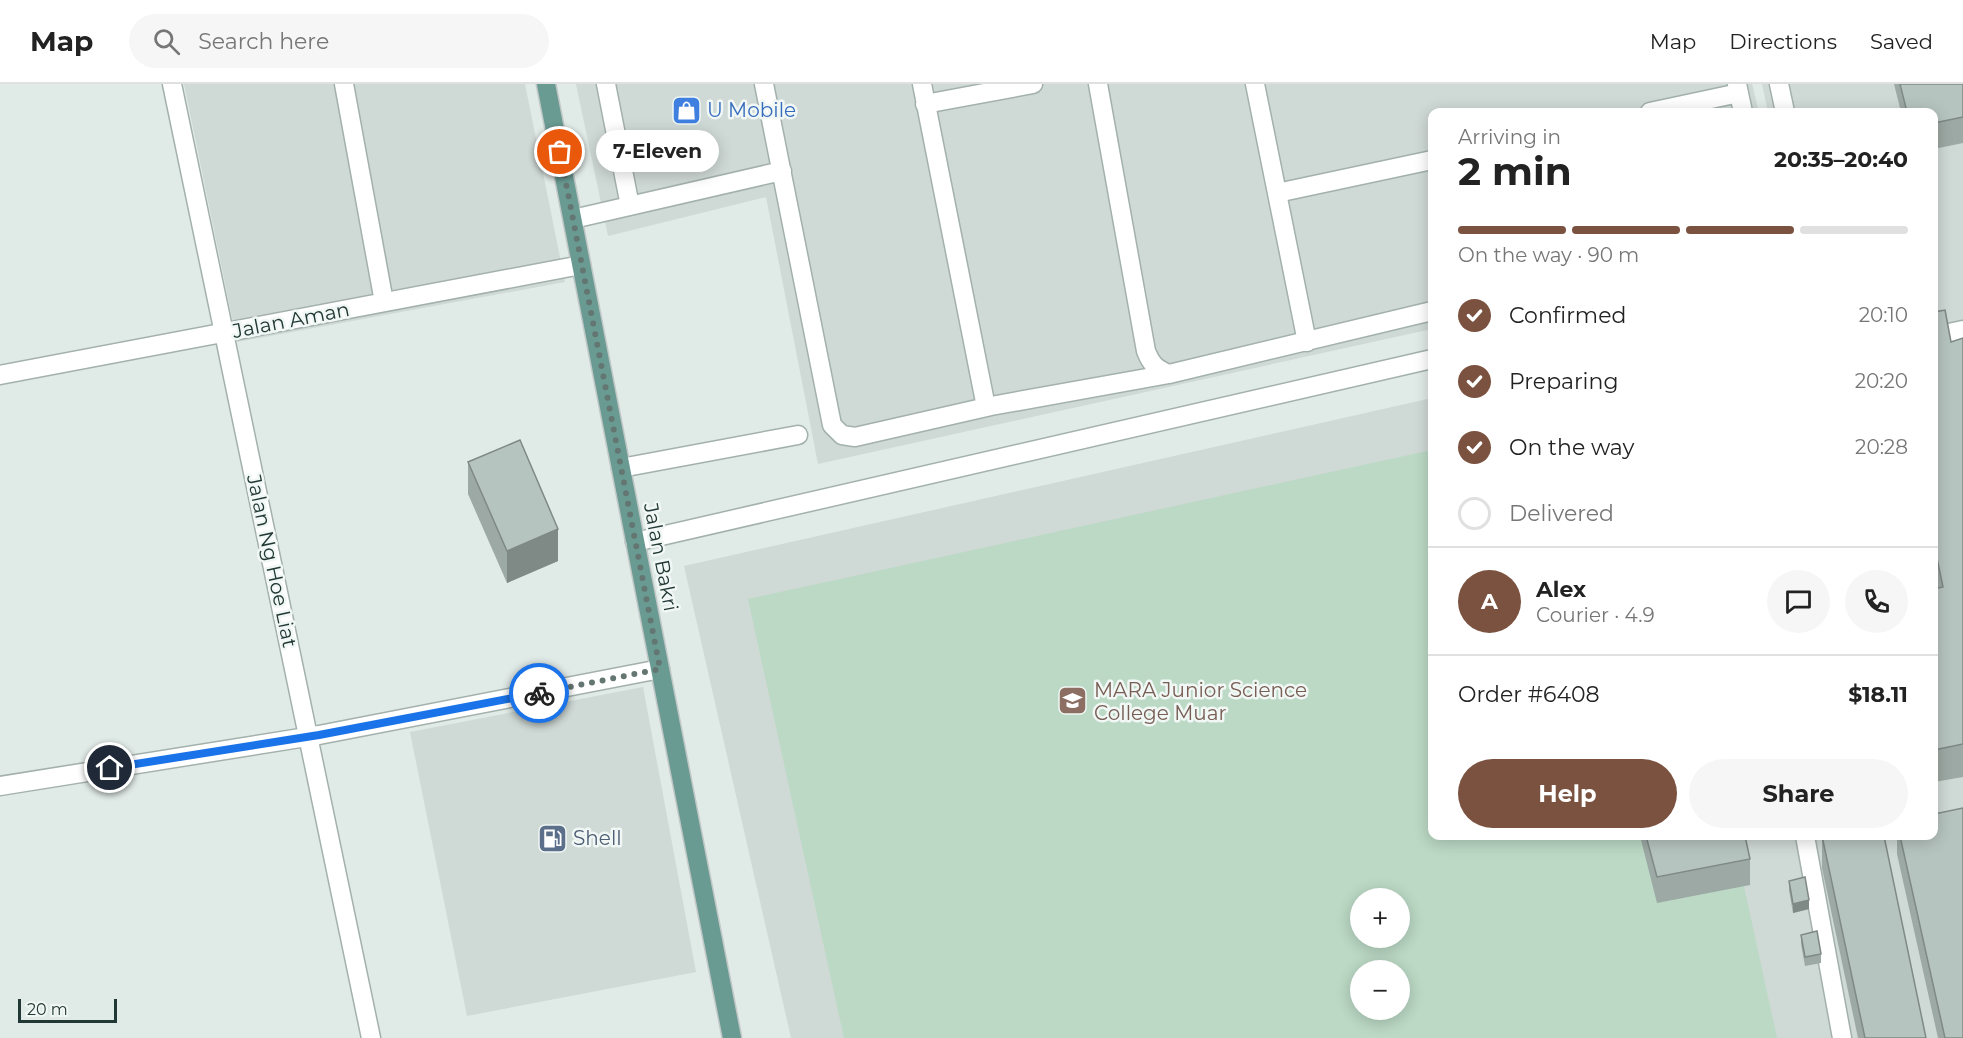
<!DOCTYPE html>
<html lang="en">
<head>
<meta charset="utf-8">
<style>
  :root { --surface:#fff; --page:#f6f6f6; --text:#222; --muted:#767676; --line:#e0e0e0; --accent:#7a523f }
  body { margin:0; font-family:Montserrat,sans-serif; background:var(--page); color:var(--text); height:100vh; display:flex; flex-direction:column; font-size:22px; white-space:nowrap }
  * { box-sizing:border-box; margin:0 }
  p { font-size:20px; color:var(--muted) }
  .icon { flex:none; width:33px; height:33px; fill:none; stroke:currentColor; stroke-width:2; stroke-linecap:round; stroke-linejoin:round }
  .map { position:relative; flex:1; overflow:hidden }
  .details { position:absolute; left:1428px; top:24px; width:510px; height:732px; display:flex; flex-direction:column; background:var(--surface); border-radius:12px; box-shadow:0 3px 15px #0003 }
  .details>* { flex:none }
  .tools { position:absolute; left:1350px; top:804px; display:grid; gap:12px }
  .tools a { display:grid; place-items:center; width:60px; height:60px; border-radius:50%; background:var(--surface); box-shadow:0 3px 15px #0003; font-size:30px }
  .scale { position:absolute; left:18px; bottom:15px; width:99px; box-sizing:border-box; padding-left:6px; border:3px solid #223834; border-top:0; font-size:16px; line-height:21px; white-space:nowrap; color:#223834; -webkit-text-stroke:4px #f0f7f4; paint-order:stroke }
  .pin { position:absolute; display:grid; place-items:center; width:51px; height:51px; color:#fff; margin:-26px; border:3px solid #fff; border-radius:50%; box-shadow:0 2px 6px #0007 }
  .courier { position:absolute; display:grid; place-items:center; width:60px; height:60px; margin:-30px; border:4px solid #1a73e8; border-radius:50%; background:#fff; color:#222; box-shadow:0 2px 8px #0007 }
  .bubble { position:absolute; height:42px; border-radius:21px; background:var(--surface); box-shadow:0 3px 15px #0003; font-size:20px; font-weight:700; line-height:42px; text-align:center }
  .headline em { font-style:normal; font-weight:700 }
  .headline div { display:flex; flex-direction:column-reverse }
  .headline { display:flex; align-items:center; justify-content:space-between; height:102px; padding:0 30px }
  h1 { font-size:39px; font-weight:700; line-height:45px }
  .bar { display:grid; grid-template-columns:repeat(4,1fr); gap:9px 6px; align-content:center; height:72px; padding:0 30px }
  .bar i { height:8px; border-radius:4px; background:var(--line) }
  .bar .on { background:var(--accent) }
  .bar p { grid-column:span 4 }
  .line { display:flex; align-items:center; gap:15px; padding:0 30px; border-top:2px solid var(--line) }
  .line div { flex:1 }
  .round { display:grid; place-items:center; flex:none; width:63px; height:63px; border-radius:32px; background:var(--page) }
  ol { padding:0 30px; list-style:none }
  li { display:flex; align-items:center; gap:18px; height:66px }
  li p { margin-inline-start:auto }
  li .icon { padding:6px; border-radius:50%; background:var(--accent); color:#fff; stroke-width:4 }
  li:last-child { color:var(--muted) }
  li i { width:33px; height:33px; border:3px solid var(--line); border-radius:50% }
  .action { display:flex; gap:12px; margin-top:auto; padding:12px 30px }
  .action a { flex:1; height:69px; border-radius:36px; background:var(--accent); color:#fff; font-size:24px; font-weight:700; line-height:69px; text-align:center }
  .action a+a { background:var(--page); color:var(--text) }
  header { display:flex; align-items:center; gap:36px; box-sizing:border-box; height:84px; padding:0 30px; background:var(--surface); border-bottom:2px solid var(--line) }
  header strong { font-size:28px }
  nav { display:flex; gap:33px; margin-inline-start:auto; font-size:21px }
  .search { width:420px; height:54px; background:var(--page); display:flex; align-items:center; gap:15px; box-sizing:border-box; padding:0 21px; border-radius:33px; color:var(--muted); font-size:22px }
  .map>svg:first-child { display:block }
</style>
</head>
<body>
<header>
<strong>Map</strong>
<div class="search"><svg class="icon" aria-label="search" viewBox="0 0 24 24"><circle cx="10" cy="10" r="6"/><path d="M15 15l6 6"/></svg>Search here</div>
<nav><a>Map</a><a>Directions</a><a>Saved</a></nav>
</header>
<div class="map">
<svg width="1963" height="954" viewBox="0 0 1963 954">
  <rect width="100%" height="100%" fill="#e0eae6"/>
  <path fill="#cfd9d5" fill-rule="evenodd" d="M184 0H525L565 198 237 258Z
    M576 0H1752L1759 28H1432V245L818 380 766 113 608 152Z
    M1762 0H1963V954H791L684 482 1432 314V752H1934V28H1768ZM1360 814H1400V854H1360ZM1360 886H1400V926H1360Z
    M643 603 696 888 467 932 410 648Z"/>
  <path fill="#bbd9c5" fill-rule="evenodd" d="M1432 366V752H1733L1777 954H844L748 515ZM1360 814H1400V854H1360ZM1360 886H1400V926H1360Z"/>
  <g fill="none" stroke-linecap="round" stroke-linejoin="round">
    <defs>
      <path id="minor" d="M172 0 371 954
        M344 0 384 218
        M606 0 630 122
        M764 0 832 341 842 351 855 353 991 322 1169 290
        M922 0 986 323
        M1098 0 1146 267C1151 280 1156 285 1169 290L1432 227
        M1255 0 1307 258
        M1737 0 1743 28
        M1779 0 1785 28
        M925 20 1033 0
        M1650 28 1739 9
        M1277 109 1432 76
        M573 135 782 87
        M1934 252 1963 246
        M0 291 581 181
        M621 384 798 351
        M635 458 1432 275
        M0 702 319 651 660 585
        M1805 752 1842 954"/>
      <path id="major" d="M546 0 732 954"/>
    </defs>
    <use href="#minor" stroke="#a3b1ad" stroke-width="21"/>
    <use href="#major" stroke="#c1c7c6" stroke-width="21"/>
    <use href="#minor" stroke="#fff" stroke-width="18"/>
    <use href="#major" stroke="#699b92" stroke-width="18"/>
  </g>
  <path fill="#9da9a4" d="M1894 0H1963V59L1934 65V28H1901Z
    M1934 228 1951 258 1963 254V693L1934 698V505L1936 504 1934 492Z
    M468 378 558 477 507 499 468 410Z
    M1640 752H1745L1750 775V801L1657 819Z
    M1822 752 1926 954H1858L1822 784Z
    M1897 752H1934L1963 954H1938L1897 770Z
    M1789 797 1809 825 1793 829 1789 806Z
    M1801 851 1821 870V879L1805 882 1801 860Z"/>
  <path fill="#7f8986" d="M558 445V477L507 499V467Z
    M1809 816V825L1793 829V820Z"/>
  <path fill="#b6c4bf" stroke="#7f8986" stroke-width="1.5" d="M1900 0H1963V33L1934 39V28H1907Z
    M1945 226 1951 258 1963 254V660L1934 666V505L1943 503 1934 460V228Z
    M520 356 558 445 507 467 468 378Z
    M1963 724V954H1945L1900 752H1934V730Z
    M1646 752H1745L1750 775 1657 793Z
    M1822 752H1884L1926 954H1865Z
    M1805 793 1809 816 1793 820 1789 797Z
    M1817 847 1821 870 1805 873 1801 851Z"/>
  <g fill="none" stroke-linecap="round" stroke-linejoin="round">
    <path stroke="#647672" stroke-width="6" stroke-dasharray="0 10.8" d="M539 609 660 585 560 68"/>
    <path stroke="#1a73e8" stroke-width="8" d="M110 684 319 651 539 609"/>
  </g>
  <defs>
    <symbol id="shop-square" viewBox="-11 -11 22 22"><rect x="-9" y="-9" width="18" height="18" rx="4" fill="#3f7fe0" stroke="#f0f7f4"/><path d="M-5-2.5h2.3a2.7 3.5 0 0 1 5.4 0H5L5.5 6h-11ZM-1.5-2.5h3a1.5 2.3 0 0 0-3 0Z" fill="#fff"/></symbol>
    <symbol id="school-square" viewBox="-11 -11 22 22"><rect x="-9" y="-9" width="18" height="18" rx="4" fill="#8d6e63" stroke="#f0f7f4"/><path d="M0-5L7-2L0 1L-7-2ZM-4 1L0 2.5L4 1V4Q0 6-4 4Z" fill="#fff"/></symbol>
    <symbol id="fuel-square" viewBox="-11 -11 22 22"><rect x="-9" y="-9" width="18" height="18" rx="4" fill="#5c6f8a" stroke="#f0f7f4"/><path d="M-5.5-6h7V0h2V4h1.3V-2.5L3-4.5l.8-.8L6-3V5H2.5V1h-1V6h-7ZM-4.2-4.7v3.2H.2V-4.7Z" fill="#fff"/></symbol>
  </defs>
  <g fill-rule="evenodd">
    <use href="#shop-square" x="670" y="10" width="33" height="33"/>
    <use href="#school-square" x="1056" y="600" width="33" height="33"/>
    <use href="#fuel-square" x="536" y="738" width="33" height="33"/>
  </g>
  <g text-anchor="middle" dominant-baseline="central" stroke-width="5" stroke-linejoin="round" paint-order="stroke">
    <g font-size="20" fill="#366cbe" stroke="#f0f7f4" text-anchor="start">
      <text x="707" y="26">U Mobile</text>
    </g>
    <g font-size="20" fill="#223834" stroke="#f0f7f4">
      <text transform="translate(291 236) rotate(-11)">Jalan Aman</text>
      <text transform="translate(661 473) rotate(79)">Jalan Bakri</text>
      <text transform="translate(272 477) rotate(78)">Jalan Ng Hoe Liat</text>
    </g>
    <g font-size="20" fill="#785e54" stroke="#f0f7f4" text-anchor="start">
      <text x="1094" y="606">MARA Junior Science<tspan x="1094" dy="23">College Muar</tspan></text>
    </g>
    <g font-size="20" fill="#4e5e75" stroke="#f0f7f4" text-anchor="start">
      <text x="573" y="754">Shell</text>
    </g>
  </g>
</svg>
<div class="tools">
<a>+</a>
<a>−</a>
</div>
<div class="scale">20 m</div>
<div class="pin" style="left:560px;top:68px;background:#ea580c"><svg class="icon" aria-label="bag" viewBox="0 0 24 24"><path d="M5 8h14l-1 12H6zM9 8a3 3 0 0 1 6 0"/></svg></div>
<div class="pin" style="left:110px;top:684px;background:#1f2937"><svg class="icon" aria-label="home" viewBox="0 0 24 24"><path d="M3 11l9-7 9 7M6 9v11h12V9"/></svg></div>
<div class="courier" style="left:539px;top:609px"><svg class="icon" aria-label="bike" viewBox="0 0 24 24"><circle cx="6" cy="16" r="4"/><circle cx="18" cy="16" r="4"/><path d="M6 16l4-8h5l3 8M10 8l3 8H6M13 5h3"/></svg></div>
<div class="bubble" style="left:596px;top:46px;width:123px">7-Eleven</div>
<section class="details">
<div class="headline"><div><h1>2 min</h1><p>Arriving in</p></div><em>20:35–20:40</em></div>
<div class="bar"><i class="on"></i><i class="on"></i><i class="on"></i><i></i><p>On the way · 90 m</p></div>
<ol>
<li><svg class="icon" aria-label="check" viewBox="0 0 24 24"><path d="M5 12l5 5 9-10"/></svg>Confirmed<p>20:10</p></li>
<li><svg class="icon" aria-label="check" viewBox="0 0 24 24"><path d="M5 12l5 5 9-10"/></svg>Preparing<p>20:20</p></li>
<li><svg class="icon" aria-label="check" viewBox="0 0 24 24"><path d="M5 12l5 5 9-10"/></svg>On the way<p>20:28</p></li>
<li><i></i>Delivered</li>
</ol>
<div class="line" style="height:108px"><b class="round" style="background:var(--accent);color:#fff">A</b><div><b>Alex</b><p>Courier · 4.9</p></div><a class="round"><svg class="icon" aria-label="chat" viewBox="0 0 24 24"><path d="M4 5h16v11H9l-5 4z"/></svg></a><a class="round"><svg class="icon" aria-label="phone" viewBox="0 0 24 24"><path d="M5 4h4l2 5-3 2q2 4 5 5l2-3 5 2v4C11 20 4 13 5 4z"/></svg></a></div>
<div class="line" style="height:78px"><div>Order #6408</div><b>$18.11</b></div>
<div class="action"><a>Help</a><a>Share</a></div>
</section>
</div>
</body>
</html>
